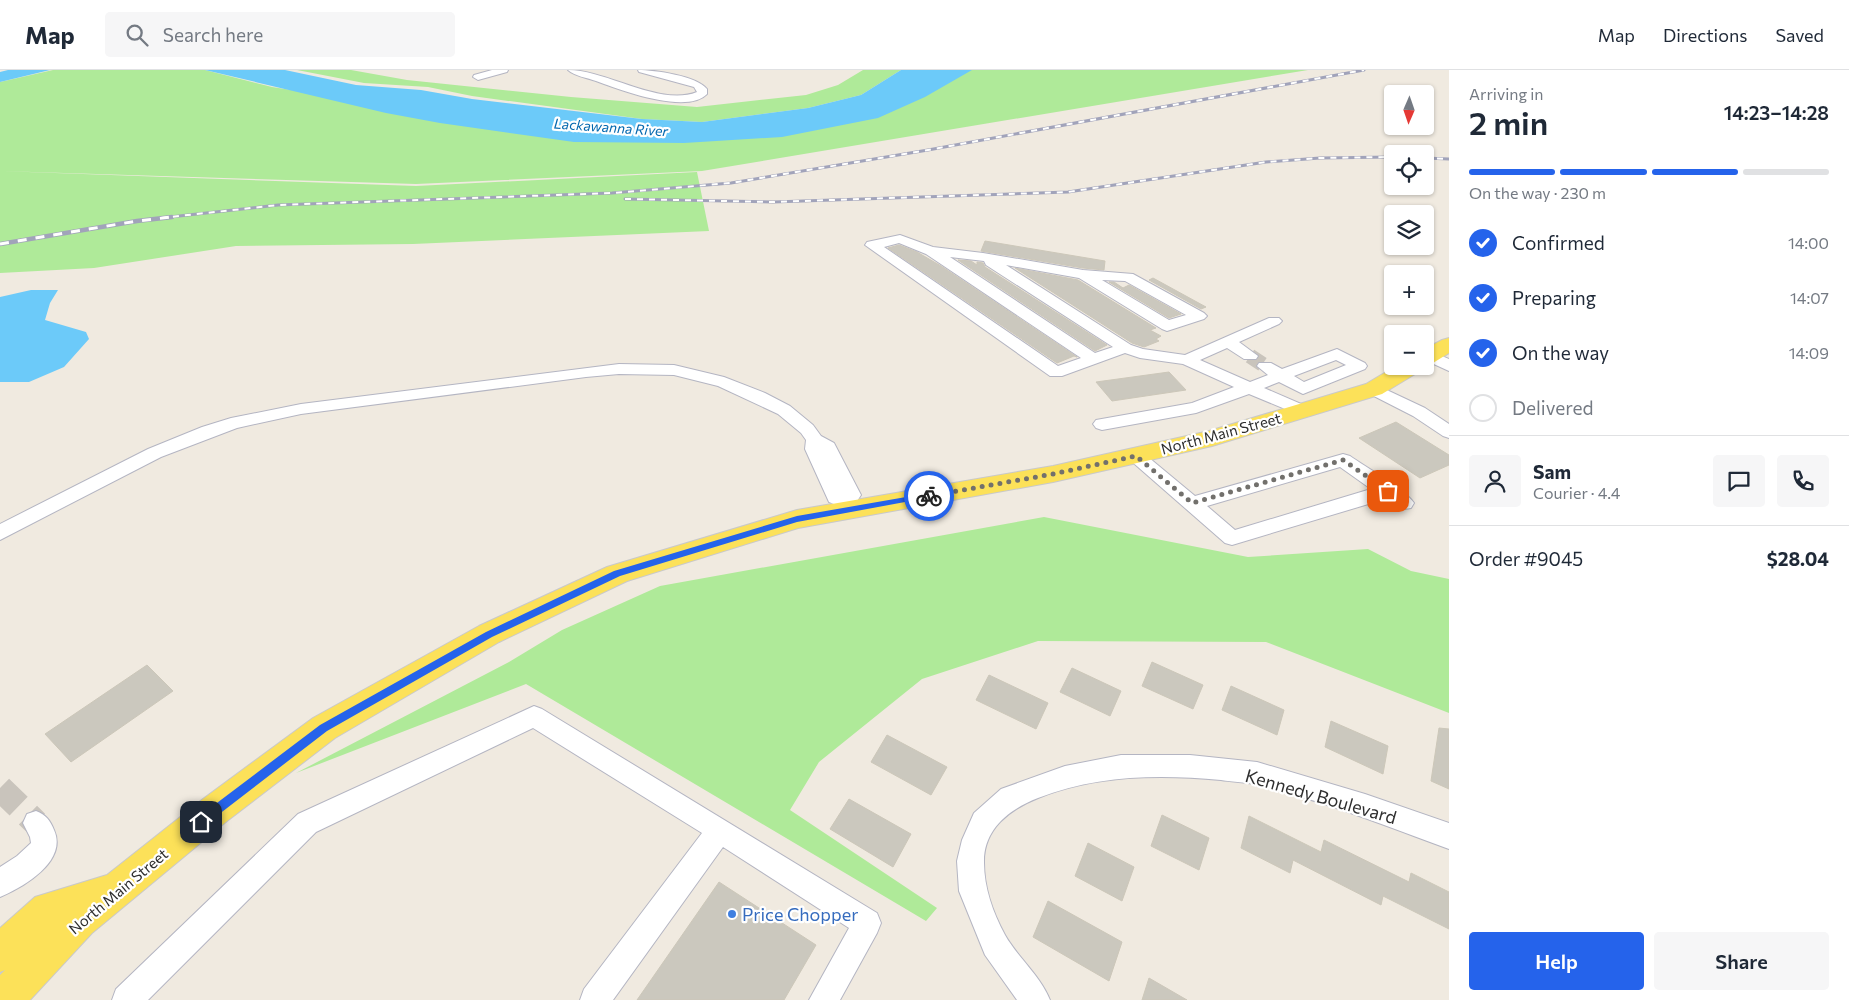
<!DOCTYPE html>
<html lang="en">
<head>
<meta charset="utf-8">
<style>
  :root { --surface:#fff; --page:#f6f6f7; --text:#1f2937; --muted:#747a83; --line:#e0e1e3; --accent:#2563eb }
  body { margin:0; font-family:Commissioner,sans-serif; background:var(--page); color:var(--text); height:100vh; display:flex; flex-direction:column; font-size:19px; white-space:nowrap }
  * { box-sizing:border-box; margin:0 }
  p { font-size:16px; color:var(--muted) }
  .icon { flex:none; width:28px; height:28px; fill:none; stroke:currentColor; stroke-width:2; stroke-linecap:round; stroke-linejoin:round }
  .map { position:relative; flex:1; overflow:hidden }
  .drawer { display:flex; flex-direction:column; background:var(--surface); width:400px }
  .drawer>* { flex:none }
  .needle { width:32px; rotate:182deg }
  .controls { position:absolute; left:1384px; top:15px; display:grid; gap:10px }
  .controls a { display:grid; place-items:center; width:50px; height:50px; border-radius:5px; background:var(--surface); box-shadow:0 1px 4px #0004; font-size:25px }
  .pin { position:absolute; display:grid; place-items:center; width:42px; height:42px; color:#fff; margin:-21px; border-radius:10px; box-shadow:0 2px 8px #0006 }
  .courier { position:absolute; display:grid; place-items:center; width:50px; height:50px; margin:-25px; border:4px solid #2563eb; border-radius:50%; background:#fff; color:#222; box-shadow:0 1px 6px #0007 }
  .headline em { font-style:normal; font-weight:600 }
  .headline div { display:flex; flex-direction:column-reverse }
  .headline { display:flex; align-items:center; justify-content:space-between; height:85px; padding:0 20px }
  h1 { font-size:32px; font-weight:600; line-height:38px }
  .bar { display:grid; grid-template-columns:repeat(4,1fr); gap:8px 5px; align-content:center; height:60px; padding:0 20px }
  .bar i { height:6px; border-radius:4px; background:var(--line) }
  .bar .on { background:var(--accent) }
  .bar p { grid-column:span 4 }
  .line { display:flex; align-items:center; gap:12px; padding:0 20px; border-top:1px solid var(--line) }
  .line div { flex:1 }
  .round { display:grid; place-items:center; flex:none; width:52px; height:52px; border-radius:5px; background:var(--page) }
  ol { padding:0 20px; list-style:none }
  li { display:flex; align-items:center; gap:15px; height:55px }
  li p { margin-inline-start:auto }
  li .icon { padding:5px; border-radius:50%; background:var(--accent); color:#fff; stroke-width:4 }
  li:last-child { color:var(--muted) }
  li i { width:28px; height:28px; border:2px solid var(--line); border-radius:50% }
  .cta { display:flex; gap:10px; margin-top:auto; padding:10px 20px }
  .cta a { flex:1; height:58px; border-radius:5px; background:var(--accent); color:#fff; font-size:20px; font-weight:600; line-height:58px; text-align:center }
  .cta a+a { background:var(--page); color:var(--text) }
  header { display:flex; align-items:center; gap:30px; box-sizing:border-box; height:70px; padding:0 25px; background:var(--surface); border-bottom:1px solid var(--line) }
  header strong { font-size:24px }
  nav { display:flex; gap:28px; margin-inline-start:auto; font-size:18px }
  .search { width:350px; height:45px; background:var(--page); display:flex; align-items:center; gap:12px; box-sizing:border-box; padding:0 18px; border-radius:5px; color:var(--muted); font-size:19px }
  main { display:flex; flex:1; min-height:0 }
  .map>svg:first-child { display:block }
</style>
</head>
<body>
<header>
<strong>Map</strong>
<div class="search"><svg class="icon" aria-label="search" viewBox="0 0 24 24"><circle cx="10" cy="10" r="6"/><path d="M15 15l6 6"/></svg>Search here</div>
<nav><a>Map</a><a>Directions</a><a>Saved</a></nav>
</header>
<main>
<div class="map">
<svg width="1449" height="930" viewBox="0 0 1449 930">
  <rect width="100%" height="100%" fill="#f0eae0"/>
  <path fill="#afea99" d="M53 0H205L272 17 395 36 713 67 950 0H1308L702 101 416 114 0 101V12Z
    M297 0H351L407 10 571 27 697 37 806 25 838 15 863 0H901L861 25 808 38 702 52 642 49 472 26 428 17 364 13Z
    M0 101 416 116 697 102 709 161 413 174 236 176 94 198 0 203Z
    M1044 447 1248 487 1368 479 1411 501 1449 509V643L1266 572 1038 571 922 609 819 692 790 740 937 838 926 851 526 614 296 703 509 592 562 560 660 516Z"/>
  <path fill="#6ccaf9" d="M8 0H50L0 12V2Z
    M205 0H285L356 15 421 20 472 29 642 49 702 52 808 38 861 25 901 0H972L925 27 878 48 782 67 684 73 574 72 440 53 386 43Z
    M31 220H58L50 233 45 250 86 262 89 269 64 297 29 312H0V227Z"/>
  <path fill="#cbc8be" stroke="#ccc7b9" d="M985 171 1105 191 1104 200 1083 198 981 181Z
    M899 175 917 182 941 196 1077 287 1074 286 1057 293 888 178Z
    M958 190 971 191 977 195V192L983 193 985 197 1107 275 1095 281Z
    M1015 198 1078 210 1156 258 1150 260 1161 266 1156 269 1159 271 1144 277 1132 273Z
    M1153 208 1206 237 1201 239 1149 210Z
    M1109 212H1114L1123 218 1129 215 1181 244 1169 248Z
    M1169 302 1186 320 1112 331 1096 312Z
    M1396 352 1449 385V395L1420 408 1359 368Z
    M1152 592 1203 615 1193 639 1142 616Z
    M147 595 173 621 71 692 45 664Z
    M1072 598 1121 621 1110 646 1060 622Z
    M989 605 1048 633 1036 659 976 630Z
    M1231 616 1284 640 1277 665 1222 640Z
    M1331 651 1388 676 1383 704 1325 677Z
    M1439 658 1449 659V719L1431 711Z
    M887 665 947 697 931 725 871 692Z
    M849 729 911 764 893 797 830 759Z
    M1162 745 1209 768 1199 800 1151 776Z
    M1249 746 1321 782 1324 770 1409 812 1411 803 1449 822V859L1383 826 1381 835 1293 790 1290 803 1241 778Z
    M1088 773 1134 797 1122 831 1075 806Z
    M719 812 816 875 784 930H637Z
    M1048 831 1122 872 1109 911 1033 867Z
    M1149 908 1187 930H1142Z"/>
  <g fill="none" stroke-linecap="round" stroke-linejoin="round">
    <path stroke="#c9c4bc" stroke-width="15" stroke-dasharray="15 8" stroke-linecap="butt" d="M1250 286 1265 296"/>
    <path stroke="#c9c4bc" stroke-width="26" stroke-dasharray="26 13" stroke-linecap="butt" d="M0 718 36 753"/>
    <defs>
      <path id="minor" d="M492 0H508L507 2 478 10 473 7 474 5Z
        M568 0C607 0 660 37 697 22L694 17 639 2 638 0C655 0 697 6 707 19V24C687 45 620 20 596 11 588 8 574 6 568 0Z
        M900 165 933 177 983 183 1083 200 1133 204 1204 243 1207 246 1204 249 1167 261 1162 259 1079 208 1006 195 1131 275 1143 279 1185 285 1269 248H1279L1282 251 1279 254 1239 272 1258 286 1256 289H1244L1227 278 1200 290 1250 312 1268 305 1257 296 1259 293H1271L1282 299 1337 279 1365 293 1367 296 1365 299 1303 324 1279 312 1264 318 1308 337 1311 341 1308 345 1302 346 1249 324 1196 343 1102 360 1096 358 1093 354 1096 350 1192 333 1234 317 1183 294 1140 288 1125 283 1062 306H1050L865 175 867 172ZM899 173 926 184 1081 288 1058 296 884 177ZM950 187 984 191 986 195 1113 277 1095 283ZM1102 210 1125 211 1186 245 1169 250ZM1336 290 1346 295 1304 312 1294 306Z
        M1430 281 1449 289V301L1425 290V282Z
        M619 294 674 295 724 307 765 323 790 336 813 355 821 366 834 373 861 425 853 437 846 439 829 432 805 379 806 370 801 363 778 344 718 316 674 305 619 304 586 307 301 344 237 358 161 387 0 470V454L148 379 202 357 231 348 301 334Z
        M1374 314 1425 338 1449 354V368L1443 366 1413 346 1368 323 1366 319 1368 315Z
        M1136 380 1142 382 1195 426 1343 384 1350 386C1364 396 1406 420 1414 433L1411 438C1400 441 1394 435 1385 429L1232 475 1225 473 1130 390 1127 386 1130 382ZM1340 397 1371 419 1235 460 1207 436Z
        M534 636 542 639 877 843 881 853 877 863 840 930H809L849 858 723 777 613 930H580L584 919 702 763 533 658 316 762 148 930H112L116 919 298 744Z
        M1121 685H1190L1257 692 1365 724 1449 753V779C1386 756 1323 731 1259 715 1247 712 1233 712 1221 710 1159 704 1096 705 1038 728 1010 739 983 759 984 793 984 817 993 843 1005 865 1018 888 1040 905 1050 930H1017L985 885 959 821 957 791 962 770 974 743 1001 719 1065 696Z
        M36 741C46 745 50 750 54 760 68 791 24 817 0 827V797L17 786 31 773 30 767 23 753 27 744Z"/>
      <path id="major" d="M1449 268V283L1433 293 1425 294V279L1442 270Z
        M1396 296H1423L1420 301 1382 324 1212 376 1053 412 798 458 627 511 499 572 335 668 227 751 92 863 30 930H0V905L5 900 0 902V858L35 827 107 805 203 729 313 648 479 556 607 497 797 440 1053 396 1209 361 1366 314Z"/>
    </defs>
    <use href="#minor" stroke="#b4b5c2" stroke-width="2"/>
    <use href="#major" stroke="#c9c9c9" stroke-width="2"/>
    <use href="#minor" fill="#fff" fill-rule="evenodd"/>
    <use href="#major" fill="#fce159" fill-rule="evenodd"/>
    <defs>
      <path id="rail-far1" d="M1425 88 1449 89
        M625 129 773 132 1068 122 1266 92 1320 88 1392 87
        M161 148 278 135 612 123 731 113 928 80 1364 0"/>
      <path id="rail" d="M0 174 137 151 172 147"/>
    </defs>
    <use href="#rail-far1" stroke="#a1a3ba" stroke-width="3"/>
    <use href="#rail" stroke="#a1a3ba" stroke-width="4.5"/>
    <use href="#rail-far1" stroke="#fff" stroke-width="2" stroke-dasharray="6" stroke-linecap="butt"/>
    <use href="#rail" stroke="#fff" stroke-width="3" stroke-dasharray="9" stroke-linecap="butt"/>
  </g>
  <path fill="#2563eb" d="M929 423 932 424V427L797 452 620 506 492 567 327 661 205 755H197L196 752 197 748 320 655 486 562 614 501 797 446Z"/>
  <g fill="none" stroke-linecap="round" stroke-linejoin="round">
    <path stroke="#72706c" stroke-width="5" stroke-dasharray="0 9" d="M929 426 1053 404 1136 386 1192 433 1343 390 1388 421"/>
  </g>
  <circle fill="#3f7fe0" stroke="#fff" stroke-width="2" cx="732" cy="844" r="5"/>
  <g text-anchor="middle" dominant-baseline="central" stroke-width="4.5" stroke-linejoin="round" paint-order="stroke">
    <g font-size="14" font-style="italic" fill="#0267ae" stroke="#fff">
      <text transform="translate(611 57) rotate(4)">Lackawanna River</text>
    </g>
    <g font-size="15" fill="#2e2e2e" stroke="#fff">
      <text transform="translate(1221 363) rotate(-15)">North Main Street</text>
      <text transform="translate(118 821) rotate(-40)">North Main Street</text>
    </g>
    <g font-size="18" fill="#2e2e2e" stroke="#fff">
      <text transform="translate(1321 726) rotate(16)">Kennedy Boulevard</text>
    </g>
    <g font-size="18" fill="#366cbe" stroke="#fff" text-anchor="start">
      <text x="742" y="844">Price Chopper</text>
    </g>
  </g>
</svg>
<div class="controls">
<a><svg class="needle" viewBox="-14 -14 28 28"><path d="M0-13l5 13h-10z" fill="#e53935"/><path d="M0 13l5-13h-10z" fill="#747a83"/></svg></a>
<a><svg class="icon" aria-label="locate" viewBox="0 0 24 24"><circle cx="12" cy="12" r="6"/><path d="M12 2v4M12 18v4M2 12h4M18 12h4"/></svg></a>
<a><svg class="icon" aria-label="layers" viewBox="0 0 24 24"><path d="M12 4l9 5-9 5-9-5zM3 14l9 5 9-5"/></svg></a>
<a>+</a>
<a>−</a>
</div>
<div class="pin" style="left:1388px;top:421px;background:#ea580c"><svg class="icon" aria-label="bag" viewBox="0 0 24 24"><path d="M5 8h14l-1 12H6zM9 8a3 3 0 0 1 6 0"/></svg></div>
<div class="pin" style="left:201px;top:752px;background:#1f2937"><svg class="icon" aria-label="home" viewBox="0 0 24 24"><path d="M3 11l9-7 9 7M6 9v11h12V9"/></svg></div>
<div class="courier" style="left:929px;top:426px"><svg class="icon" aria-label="bike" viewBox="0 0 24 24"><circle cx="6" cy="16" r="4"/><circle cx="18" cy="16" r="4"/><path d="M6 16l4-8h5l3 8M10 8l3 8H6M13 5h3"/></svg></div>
</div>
<section class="drawer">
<div class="headline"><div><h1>2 min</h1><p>Arriving in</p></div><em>14:23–14:28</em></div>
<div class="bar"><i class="on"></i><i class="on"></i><i class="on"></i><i></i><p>On the way · 230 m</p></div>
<ol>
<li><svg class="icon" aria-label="check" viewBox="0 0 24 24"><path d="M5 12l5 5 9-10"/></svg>Confirmed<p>14:00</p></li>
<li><svg class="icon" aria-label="check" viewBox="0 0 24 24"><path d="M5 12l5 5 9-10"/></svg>Preparing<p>14:07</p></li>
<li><svg class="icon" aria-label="check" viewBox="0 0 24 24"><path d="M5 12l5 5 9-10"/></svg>On the way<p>14:09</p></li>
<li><i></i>Delivered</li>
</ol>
<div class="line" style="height:90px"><a class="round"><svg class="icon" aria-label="person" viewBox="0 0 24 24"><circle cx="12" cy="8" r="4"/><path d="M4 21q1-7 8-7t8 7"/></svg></a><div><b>Sam</b><p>Courier · 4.4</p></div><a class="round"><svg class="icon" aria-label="chat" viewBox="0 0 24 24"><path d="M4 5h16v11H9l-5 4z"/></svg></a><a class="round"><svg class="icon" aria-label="phone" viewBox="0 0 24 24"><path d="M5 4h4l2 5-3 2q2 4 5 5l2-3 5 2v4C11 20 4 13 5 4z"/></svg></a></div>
<div class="line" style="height:65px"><div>Order #9045</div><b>$28.04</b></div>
<div class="cta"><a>Help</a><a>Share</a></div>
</section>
</main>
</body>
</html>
